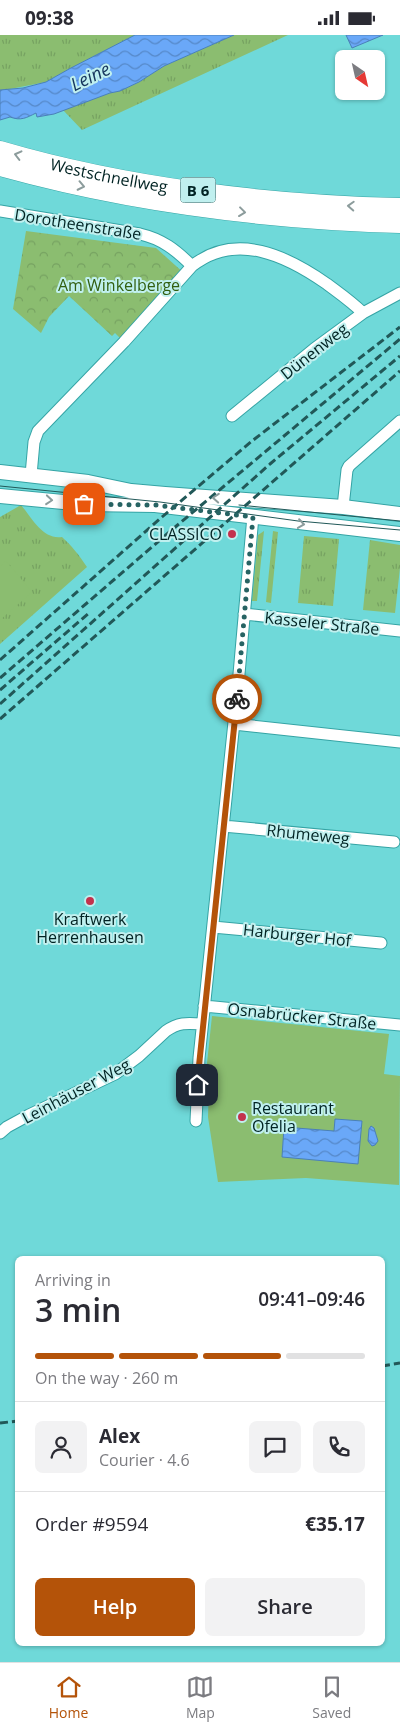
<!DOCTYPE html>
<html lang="en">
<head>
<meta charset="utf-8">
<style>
  :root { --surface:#fff; --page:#f2f2f3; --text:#2b2b33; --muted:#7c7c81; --line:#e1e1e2; --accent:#b45309 }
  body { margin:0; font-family:"Open Sans",sans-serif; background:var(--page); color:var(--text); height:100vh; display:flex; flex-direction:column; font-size:19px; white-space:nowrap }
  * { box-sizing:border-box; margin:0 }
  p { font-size:16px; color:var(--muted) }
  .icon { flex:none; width:28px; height:28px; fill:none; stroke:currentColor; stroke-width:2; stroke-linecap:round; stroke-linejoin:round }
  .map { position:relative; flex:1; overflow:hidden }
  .sheet { position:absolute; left:15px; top:1221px; width:370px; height:390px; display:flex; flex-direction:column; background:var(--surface); border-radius:8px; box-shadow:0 1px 4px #0004 }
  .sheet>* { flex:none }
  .needle { width:32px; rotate:146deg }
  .buttons { position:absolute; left:335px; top:15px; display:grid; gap:10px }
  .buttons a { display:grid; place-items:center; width:50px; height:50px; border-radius:8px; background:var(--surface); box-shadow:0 1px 4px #0004; font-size:25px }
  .pin { position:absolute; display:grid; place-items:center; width:42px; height:42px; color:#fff; margin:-21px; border-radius:10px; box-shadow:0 2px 8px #0006 }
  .courier { position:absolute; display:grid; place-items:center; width:50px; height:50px; margin:-25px; border:4px solid #b45309; border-radius:50%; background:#fff; color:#222; box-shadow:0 1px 6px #0007 }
  .summary em { font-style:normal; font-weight:600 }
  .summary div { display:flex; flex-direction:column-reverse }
  .summary { display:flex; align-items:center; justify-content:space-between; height:85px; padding:0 20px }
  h1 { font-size:32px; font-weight:600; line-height:38px }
  .bar { display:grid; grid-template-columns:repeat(4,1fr); gap:8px 5px; align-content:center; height:60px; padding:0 20px }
  .bar i { height:6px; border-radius:4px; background:var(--line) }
  .bar .selected { background:var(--accent) }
  .bar p { grid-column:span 4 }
  .line { display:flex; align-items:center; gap:12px; padding:0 20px; border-top:1px solid var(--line) }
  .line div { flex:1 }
  .round { display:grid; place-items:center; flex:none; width:52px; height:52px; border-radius:8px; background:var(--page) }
  .cta { display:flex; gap:10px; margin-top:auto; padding:10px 20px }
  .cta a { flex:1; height:58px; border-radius:8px; background:var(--accent); color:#fff; font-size:20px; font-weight:600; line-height:58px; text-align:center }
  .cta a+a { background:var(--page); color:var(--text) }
  .status { display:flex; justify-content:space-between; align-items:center; height:35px; padding:0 25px; background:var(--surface); direction:ltr }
  .status svg { height:14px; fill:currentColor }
  .tabs { display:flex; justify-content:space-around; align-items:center; height:70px; border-top:1px solid var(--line); background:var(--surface); font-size:14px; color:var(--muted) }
  .tabs a { display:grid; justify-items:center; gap:2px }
  .tabs .selected { color:var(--accent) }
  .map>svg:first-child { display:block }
</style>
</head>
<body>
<div class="status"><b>09:38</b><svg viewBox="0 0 49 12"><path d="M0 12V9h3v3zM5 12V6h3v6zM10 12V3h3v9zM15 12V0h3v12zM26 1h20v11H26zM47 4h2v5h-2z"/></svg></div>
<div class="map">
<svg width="400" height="1627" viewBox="0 0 400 1627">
  <defs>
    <pattern id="grass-tufts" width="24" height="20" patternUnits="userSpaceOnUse" patternTransform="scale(1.25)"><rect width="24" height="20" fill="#8bbd70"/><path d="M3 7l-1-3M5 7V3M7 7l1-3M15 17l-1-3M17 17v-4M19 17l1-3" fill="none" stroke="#76a261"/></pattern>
    <pattern id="park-crowns" width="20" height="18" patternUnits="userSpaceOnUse" patternTransform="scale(1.25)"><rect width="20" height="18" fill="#8bbd70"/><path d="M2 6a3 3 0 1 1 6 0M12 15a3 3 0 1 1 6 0" fill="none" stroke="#76a261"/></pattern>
    <pattern id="water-waves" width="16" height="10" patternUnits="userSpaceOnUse" patternTransform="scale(1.25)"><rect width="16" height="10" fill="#6aa8f8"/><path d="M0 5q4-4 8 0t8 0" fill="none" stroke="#5588c8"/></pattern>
  </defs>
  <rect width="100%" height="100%" fill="#6fd9d9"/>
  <path fill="url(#grass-tufts)" d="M0 0H135L69 34 46 47 5 55H0Z
    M234 0H288L82 95 63 75 110 58 120 56 139 47 164 31Z
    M21 470C32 483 43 505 62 502 72 511 79 520 87 532L0 609V482Z
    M264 496 257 566H252L258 500Z
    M273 496 278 497 271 568 266 567Z
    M304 501 339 504 333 571 298 568Z
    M370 505 400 510V533L395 578 363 575Z"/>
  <path fill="url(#park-crowns)" d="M26 196 156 213 185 239 124 307 115 298 112 301 69 261 49 282 41 298 13 274Z"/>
  <path fill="#8bbd70" d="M6 526 32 557 0 585V531Z
    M212 981 389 999 384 1039 400 1041 399 1150 306 1143 218 1147 208 1082 209 1051 205 1047Z"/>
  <path fill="url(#water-waves)" stroke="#4a80b8" d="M135 0H234L164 31 139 47 120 56 110 58 54 79 37 82 36 78C26 83 21 86 10 82L0 85V55L23 53 46 47 69 34Z
    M346 0H383L352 13Z
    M335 1084 362 1086 358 1129 282 1122 284 1092 334 1096Z
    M371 1091 374 1093 378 1106 375 1110 372 1111 368 1106 369 1094Z"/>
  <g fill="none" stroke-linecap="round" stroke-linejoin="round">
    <defs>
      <path id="minor" d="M0 176 140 199C162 204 176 215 192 231 236 196 287 221 327 249 339 258 352 267 363 278
        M232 381 314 314 363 278 400 258
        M31 440 34 407 38 396 124 307 192 231
        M343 472 347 435 349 431 400 386
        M244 579 400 596
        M234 689 400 707
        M223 791 394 807
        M213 892 381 908
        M204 971 400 990
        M196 1086 199 1023 239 639 253 481
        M0 1098 7 1092 29 1080 115 1039 139 1021 166 996C179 987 187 988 202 989"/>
      <path id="tertiary" d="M0 437 88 447 131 456 165 459 343 472 400 479
        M0 461 84 469 155 470 400 499"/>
      <g id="trunk">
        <path id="s1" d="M0 115C126 152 269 169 400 172"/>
        <path d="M0 132C129 168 266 185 400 189"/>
      </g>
    </defs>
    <use href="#minor" stroke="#35a4a5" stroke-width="13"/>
    <use href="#tertiary" stroke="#35a4a5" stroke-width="16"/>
    <use href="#trunk" stroke="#35a4a5" stroke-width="19"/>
    <use href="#minor" stroke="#fff" stroke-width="11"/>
    <use href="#tertiary" stroke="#fff" stroke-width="14"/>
    <use href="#trunk" stroke="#fff" stroke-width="18"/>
    <path stroke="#215858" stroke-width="1" d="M0 451 160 467 298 486 400 495
      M239 470 400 486"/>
    <path stroke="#215858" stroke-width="3" stroke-dasharray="8 4" stroke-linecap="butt" d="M0 625 162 482 252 406 400 292
      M0 643 174 493 400 304
      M0 655 89 578
      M0 669 270 429 400 321
      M0 684 400 336
      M382 1331 400 1328
      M0 1388 18 1386"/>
  </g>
  <defs><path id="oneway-chevron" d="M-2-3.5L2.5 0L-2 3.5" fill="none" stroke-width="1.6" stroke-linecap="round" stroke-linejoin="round" transform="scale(1.25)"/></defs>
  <g stroke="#8c9c9c">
    <use href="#oneway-chevron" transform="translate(18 120) rotate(-166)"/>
    <use href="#oneway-chevron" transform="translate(81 151) rotate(12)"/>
    <use href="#oneway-chevron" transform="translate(351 171) rotate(-177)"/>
    <use href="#oneway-chevron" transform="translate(242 177) rotate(7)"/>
    <use href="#oneway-chevron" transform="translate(216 463) rotate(-176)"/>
    <use href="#oneway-chevron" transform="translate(49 465) rotate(5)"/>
    <use href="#oneway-chevron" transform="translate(301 489) rotate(8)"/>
  </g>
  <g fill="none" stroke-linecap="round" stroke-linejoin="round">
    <path stroke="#276363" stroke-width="5" stroke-dasharray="0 9" d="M84 469 155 470 253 482 237 664"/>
    <path stroke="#b45309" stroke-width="6" d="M197 1050 237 664"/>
  </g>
  <g fill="#c3324d" stroke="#c0f0ef" stroke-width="2">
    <circle cx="232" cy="499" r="5"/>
    <circle cx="90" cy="866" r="5"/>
    <circle cx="242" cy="1082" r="5"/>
  </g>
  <g text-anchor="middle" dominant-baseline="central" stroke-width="4" stroke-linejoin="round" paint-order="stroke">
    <rect fill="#c0f0ef" stroke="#3a6060" stroke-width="1" x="180.5" y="142.5" width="35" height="25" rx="4"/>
    <g font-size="15" font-weight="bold" fill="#002323">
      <text x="198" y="155">B 6</text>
    </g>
    <g font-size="16" fill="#002323" stroke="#c0f0ef">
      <text stroke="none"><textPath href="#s1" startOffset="112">Westschnellweg</textPath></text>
      <text transform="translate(78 189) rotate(9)">Dorotheenstraße</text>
      <text transform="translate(314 316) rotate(-38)">Dünenweg</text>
      <text transform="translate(322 588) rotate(6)">Kasseler Straße</text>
      <text transform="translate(308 799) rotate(6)">Rhumeweg</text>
      <text transform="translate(297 900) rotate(6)">Harburger Hof</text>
      <text transform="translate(302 981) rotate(6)">Osnabrücker Straße</text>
      <text transform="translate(76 1056) rotate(-28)">Leinhäuser Weg</text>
    </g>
    <g font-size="16" fill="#325f10" stroke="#c0f0ef">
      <text x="119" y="250">Am Winkelberge</text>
    </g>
    <g font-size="16" fill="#002323" stroke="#c0f0ef" text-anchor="end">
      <text x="222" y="499">CLASSICO</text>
      <text x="90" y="884" text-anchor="middle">Kraftwerk<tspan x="90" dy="18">Herrenhausen</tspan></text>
      <text x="252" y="1073" text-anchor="start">Restaurant<tspan x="252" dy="18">Ofelia</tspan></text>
    </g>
    <g font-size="18" font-style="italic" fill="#16355d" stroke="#c0f0ef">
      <text transform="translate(90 41) rotate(-26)">Leine</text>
    </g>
  </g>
</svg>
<div class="buttons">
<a><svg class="needle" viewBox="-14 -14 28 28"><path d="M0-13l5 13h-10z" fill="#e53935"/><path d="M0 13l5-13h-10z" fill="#7c7c81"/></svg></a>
</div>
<div class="pin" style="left:84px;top:469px;background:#ea580c"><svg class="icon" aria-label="bag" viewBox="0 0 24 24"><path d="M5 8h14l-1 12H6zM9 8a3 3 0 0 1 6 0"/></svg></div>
<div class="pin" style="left:197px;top:1050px;background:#1f2937"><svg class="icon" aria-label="home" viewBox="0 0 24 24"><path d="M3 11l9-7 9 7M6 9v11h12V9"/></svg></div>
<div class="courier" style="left:237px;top:664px"><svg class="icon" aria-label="bike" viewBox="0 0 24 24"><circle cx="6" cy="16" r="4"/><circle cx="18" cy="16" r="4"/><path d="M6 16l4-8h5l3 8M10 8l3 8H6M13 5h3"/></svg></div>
<section class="sheet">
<div class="summary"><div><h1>3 min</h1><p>Arriving in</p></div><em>09:41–09:46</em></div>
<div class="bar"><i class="selected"></i><i class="selected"></i><i class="selected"></i><i></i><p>On the way · 260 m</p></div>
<div class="line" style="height:90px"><a class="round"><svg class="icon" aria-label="person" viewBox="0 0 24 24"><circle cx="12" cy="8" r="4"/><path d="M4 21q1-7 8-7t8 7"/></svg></a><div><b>Alex</b><p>Courier · 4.6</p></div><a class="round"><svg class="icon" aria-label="chat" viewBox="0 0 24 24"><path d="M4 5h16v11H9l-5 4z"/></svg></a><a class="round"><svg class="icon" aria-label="phone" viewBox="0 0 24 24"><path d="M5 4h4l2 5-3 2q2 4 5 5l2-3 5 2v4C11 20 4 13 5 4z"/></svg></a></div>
<div class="line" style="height:65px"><div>Order #9594</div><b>€35.17</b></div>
<div class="cta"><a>Help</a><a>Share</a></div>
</section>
</div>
<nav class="tabs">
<a class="selected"><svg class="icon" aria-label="home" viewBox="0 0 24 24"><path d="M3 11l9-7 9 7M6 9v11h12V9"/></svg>Home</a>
<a><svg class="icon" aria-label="map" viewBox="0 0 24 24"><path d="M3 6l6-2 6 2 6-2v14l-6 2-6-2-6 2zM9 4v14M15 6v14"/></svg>Map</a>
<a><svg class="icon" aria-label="saved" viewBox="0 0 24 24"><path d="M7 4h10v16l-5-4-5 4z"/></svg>Saved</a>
</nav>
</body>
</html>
